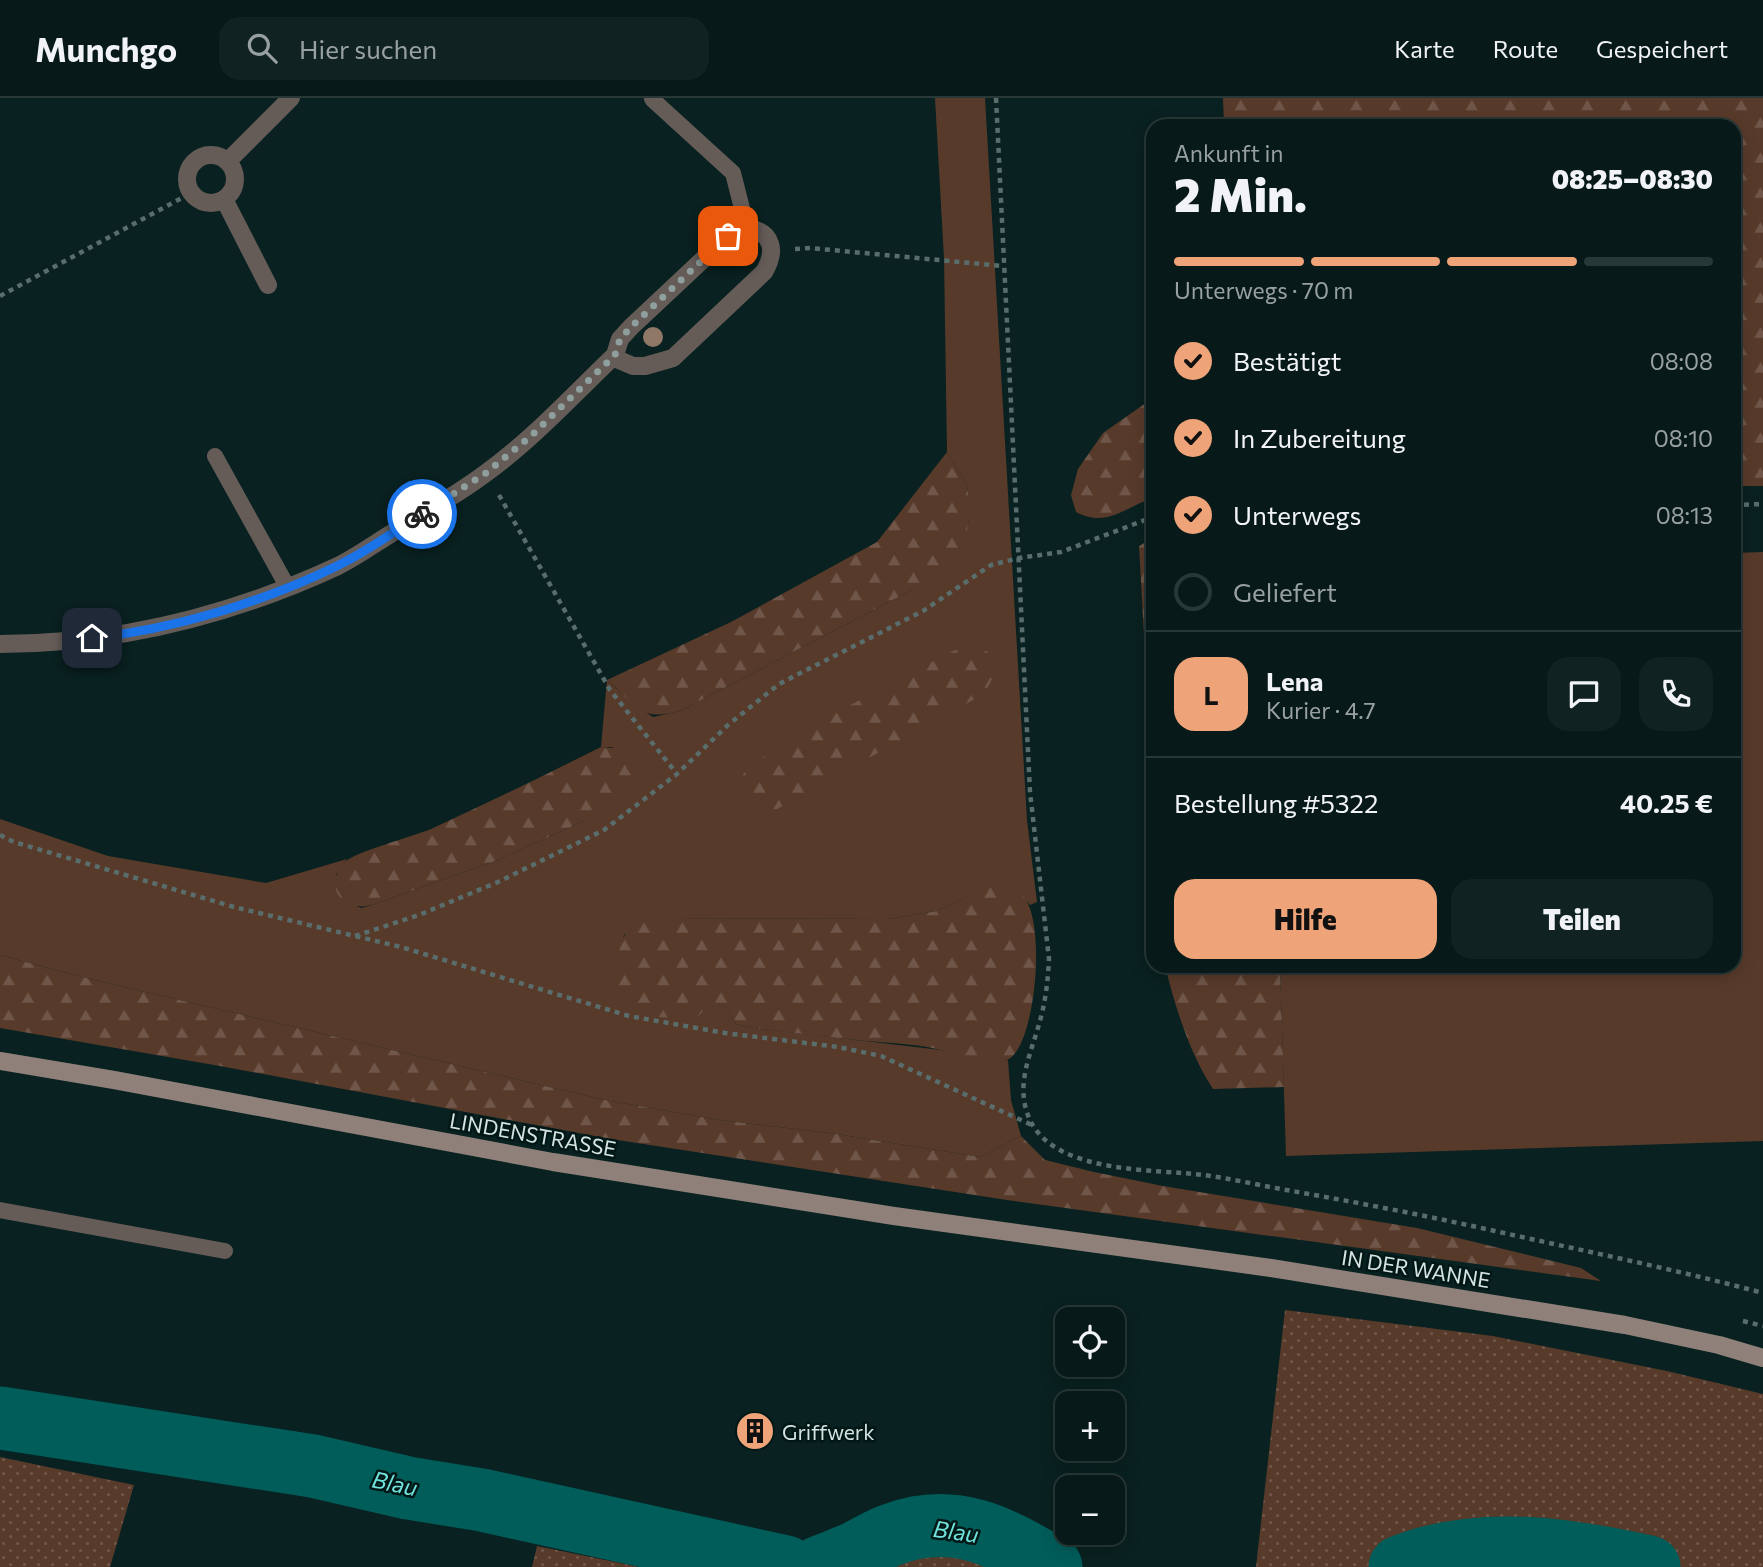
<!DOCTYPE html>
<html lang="de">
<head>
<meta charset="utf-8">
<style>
  :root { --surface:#071918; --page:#102221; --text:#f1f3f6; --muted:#98a0a2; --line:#283837; --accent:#efa378 }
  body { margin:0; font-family:Commissioner,sans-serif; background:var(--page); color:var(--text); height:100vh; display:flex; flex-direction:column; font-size:26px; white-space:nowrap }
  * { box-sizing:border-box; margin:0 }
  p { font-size:23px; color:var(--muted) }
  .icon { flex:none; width:38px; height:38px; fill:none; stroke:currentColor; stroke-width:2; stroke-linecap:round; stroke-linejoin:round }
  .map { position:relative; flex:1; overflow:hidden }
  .panel { position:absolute; left:1146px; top:21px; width:595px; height:854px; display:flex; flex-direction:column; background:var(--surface); border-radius:21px; box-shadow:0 4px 18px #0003,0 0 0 2px var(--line) }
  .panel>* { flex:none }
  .tools { position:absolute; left:1055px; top:1209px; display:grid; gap:14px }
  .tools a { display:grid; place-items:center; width:70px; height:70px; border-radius:14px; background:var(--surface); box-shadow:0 4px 18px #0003,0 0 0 2px var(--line); font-size:35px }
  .pin { position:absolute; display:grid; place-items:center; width:60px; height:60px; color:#fff; margin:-30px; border-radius:14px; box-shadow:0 4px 10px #0006 }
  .courier { position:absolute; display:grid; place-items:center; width:70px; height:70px; margin:-35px; border:5px solid #1a73e8; border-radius:50%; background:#fff; color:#222; box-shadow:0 2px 9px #0007 }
  .overview em { font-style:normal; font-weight:800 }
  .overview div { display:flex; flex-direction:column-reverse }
  .overview { display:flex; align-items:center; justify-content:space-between; height:119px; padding:0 28px }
  h1 { font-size:46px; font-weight:800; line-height:52px }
  .bar { display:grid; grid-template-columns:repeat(4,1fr); gap:10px 7px; align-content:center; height:84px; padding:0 28px }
  .bar i { height:9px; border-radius:5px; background:var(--line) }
  .bar .selected { background:var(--accent) }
  .bar p { grid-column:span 4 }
  .line { display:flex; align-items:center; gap:18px; padding:0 28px; border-top:2px solid var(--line) }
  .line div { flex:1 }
  .round { display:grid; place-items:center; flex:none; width:74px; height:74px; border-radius:21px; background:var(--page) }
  ol { padding:0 28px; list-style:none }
  li { display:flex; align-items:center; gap:21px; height:77px }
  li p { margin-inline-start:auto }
  li .icon { padding:7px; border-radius:50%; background:var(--accent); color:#111; stroke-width:4 }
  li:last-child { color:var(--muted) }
  li i { width:38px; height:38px; border:4px solid var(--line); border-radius:50% }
  .cta { display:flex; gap:14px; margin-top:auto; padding:14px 28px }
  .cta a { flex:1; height:80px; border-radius:21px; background:var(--accent); color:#111; font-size:28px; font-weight:800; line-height:80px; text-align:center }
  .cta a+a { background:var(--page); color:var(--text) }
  header { display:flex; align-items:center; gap:42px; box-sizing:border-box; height:98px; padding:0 35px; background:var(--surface); border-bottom:2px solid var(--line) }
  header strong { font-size:33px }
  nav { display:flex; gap:38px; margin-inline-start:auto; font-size:24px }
  .search { width:490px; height:63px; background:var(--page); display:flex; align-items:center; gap:18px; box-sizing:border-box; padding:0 24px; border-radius:21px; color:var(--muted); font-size:26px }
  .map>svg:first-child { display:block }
</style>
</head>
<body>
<header>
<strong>Munchgo</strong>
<div class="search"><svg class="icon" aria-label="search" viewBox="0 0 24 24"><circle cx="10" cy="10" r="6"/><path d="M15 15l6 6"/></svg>Hier suchen</div>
<nav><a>Karte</a><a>Route</a><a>Gespeichert</a></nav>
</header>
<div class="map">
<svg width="1763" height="1469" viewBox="0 0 1763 1469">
  <defs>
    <pattern id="forest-firs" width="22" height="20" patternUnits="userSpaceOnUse" patternTransform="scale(1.75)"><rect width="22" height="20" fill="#583a2a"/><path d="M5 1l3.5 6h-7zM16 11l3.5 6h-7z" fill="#6f5649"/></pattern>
    <pattern id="garden-dots" width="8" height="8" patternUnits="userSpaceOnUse" patternTransform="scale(1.75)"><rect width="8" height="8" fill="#583a2a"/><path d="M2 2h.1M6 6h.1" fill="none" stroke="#6f5649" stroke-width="1.8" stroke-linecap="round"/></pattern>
  </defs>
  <rect width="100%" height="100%" fill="#092120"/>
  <path fill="#583a2a" d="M935 0H985L1027 722 1037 804 1030 807 1019 794 971 798 937 813 888 821 659 820 624 837 618 866 699 918 710 904C726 903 728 914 736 926L754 930 941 952 998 964 1008 962 1011 1002 1021 1038 980 1059 830 1035 720 1022 605 1002 78 878 0 857V721L108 758 266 785 347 761 336 777 348 805 361 810 372 807 498 762 584 723 613 649H601L607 582 633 606 653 619 680 613 912 492 964 445 969 421V398L966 385 947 354 944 160Z
    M1763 454V1043L1286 1058 1280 868H1734V455Z"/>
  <path fill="url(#forest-firs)" d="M1223 0H1763V388H1734V28H1224Z
    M1153 300V400C1123 410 1107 430 1076 414L1071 397 1078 371 1103 335Z
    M947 354 966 385 969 398V421L965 445 950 463 912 492 680 613C637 624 637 607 607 582L731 524 877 444Z
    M1153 440V697L1139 448Z
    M970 547C1003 553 999 576 982 597L777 711C766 712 756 712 747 704 741 698 738 689 741 680 750 656 928 566 961 549Z
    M601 649 626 651 633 659 638 672 635 686 625 699 584 723 498 762 372 807C363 809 355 810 346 804 330 794 333 777 345 764 355 754 414 738 431 731 488 705 545 677 601 649Z
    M993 788C1001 789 1012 789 1019 794 1049 813 1036 951 1007 962 992 969 960 957 945 953 920 946 891 945 866 943 828 939 791 935 754 930L736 926C728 914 726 903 710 905L699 918C678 920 648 922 629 910 613 899 615 852 625 837 633 826 647 823 659 820L888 821 937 813Z
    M0 857 78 878 605 1002 720 1022 830 1035 980 1059 1021 1038 1045 1062 1094 1074 1163 1088 1417 1130 1581 1170 1601 1183 1007 1102 611 1041 220 968 0 930Z
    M1165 868H1280L1284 989 1213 991C1189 954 1176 911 1165 868Z"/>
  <path fill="url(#garden-dots)" d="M1285 1212 1493 1238 1667 1273 1763 1296V1469H1256Z
    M0 1359 134 1387 110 1469H0Z
    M537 1448 640 1469H532Z
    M912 1457H950L997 1469H896Z"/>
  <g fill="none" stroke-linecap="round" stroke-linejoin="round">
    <path stroke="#005d5a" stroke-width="63" d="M0 1320 313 1368 408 1390 482 1402 786 1469
      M820 1469C832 1464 844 1460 855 1455 868 1449 880 1440 894 1436 953 1414 1001 1438 1051 1469
      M1400 1469C1478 1437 1568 1451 1649 1469"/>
    <path stroke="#596e6c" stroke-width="4.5" stroke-dasharray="5 5" stroke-linecap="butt" d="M996 0 1030 694 1049 861C1048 881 1046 900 1041 919 1032 955 1012 989 1032 1026 1061 1076 1155 1071 1204 1077 1233 1081 1263 1088 1292 1093 1360 1105 1428 1118 1495 1133 1584 1153 1674 1171 1763 1195
      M795 151 810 150 1003 168
      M0 198 191 95
      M499 397 610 592 677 676
      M1734 407 1763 406
      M0 737 14 744 234 809 401 849 629 918 725 935 838 949 881 958 1032 1027
      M355 838 419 817 498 784 604 732 677 676 728 627 779 586 923 513 991 467 1019 460 1061 454 1153 419
      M1743 1223 1763 1228"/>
    <path stroke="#655c58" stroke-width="16" d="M652 1 733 75 747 130
      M215 358 287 488
      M0 1112 225 1153"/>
    <path stroke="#655c58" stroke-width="18" d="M187 81a24 24 0 1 1 48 0a24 24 0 1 1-48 0Z
      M228 63 291 0
      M224 101 268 187
      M747 130C774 134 776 154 764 174L673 260 645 268H633L619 262 615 257 620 241 631 229 728 138Z
      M0 546C117 546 232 517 338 468 358 458 377 444 397 432 426 414 458 396 486 375 533 341 573 297 615 257"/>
    <path stroke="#8f8179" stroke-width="18" d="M0 963 114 982 553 1064 894 1118 1271 1170 1625 1227 1719 1247 1763 1260"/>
  </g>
  <g fill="#8f7865">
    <circle cx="742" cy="155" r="10"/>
    <circle cx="653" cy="239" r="10"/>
  </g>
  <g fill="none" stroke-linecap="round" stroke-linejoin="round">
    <path stroke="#8e9f9d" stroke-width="7" stroke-dasharray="0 12.6" d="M422 416 486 375 531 338 615 257 620 241 631 229 728 138"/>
    <path stroke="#1a73e8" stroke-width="9" d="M92 540C175 531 264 504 339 467 368 453 395 433 422 416"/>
  </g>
  <defs>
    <symbol id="building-disc" viewBox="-11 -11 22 22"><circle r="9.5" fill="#efa378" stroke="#011817"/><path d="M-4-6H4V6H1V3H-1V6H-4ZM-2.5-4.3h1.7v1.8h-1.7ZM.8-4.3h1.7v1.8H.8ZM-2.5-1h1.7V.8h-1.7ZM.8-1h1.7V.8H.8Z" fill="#111"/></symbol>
  </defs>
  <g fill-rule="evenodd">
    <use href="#building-disc" x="733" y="1311" width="44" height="44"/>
  </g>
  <g text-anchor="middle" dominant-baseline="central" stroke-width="5" stroke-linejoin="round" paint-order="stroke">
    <g font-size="21" fill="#d5e3e1" stroke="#011817">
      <text transform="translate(533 1036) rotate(10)">LINDENSTRASSE</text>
      <text transform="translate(1416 1170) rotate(9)">IN DER WANNE</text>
    </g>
    <g font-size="21" fill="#d5e3e1" stroke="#011817" text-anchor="start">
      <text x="782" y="1333">Griffwerk</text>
    </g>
    <g font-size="23" font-style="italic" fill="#70e2dc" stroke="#011817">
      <text transform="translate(395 1385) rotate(12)">Blau</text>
      <text transform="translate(956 1433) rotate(8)">Blau</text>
    </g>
  </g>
</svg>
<div class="tools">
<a><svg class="icon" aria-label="locate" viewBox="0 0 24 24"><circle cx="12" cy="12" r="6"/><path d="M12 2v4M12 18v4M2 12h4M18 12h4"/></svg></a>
<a>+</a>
<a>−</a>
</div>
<div class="pin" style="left:728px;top:138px;background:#ea580c"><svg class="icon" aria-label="bag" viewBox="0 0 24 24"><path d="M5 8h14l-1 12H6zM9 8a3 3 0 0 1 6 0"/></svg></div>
<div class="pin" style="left:92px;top:540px;background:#1f2937"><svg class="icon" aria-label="home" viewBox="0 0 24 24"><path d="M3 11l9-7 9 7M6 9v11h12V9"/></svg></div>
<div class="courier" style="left:422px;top:416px"><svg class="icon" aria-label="bike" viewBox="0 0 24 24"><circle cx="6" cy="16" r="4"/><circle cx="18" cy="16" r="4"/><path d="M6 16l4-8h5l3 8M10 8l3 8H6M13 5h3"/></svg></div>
<section class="panel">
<div class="overview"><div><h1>2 Min.</h1><p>Ankunft in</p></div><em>08:25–08:30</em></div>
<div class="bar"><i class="selected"></i><i class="selected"></i><i class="selected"></i><i></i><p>Unterwegs · 70 m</p></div>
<ol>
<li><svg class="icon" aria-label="check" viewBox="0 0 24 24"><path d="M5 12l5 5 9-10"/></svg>Bestätigt<p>08:08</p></li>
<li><svg class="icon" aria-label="check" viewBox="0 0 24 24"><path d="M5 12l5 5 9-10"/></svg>In Zubereitung<p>08:10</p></li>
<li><svg class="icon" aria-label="check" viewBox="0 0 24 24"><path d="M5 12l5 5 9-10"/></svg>Unterwegs<p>08:13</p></li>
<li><i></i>Geliefert</li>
</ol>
<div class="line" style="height:126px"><b class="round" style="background:var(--accent);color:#111">L</b><div><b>Lena</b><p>Kurier · 4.7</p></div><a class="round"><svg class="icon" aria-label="chat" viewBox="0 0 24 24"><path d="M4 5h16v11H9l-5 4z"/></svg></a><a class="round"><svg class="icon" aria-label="phone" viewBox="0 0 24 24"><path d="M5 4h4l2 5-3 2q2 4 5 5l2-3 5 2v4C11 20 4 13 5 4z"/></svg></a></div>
<div class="line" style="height:91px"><div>Bestellung #5322</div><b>40.25 €</b></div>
<div class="cta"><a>Hilfe</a><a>Teilen</a></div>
</section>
</div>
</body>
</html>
